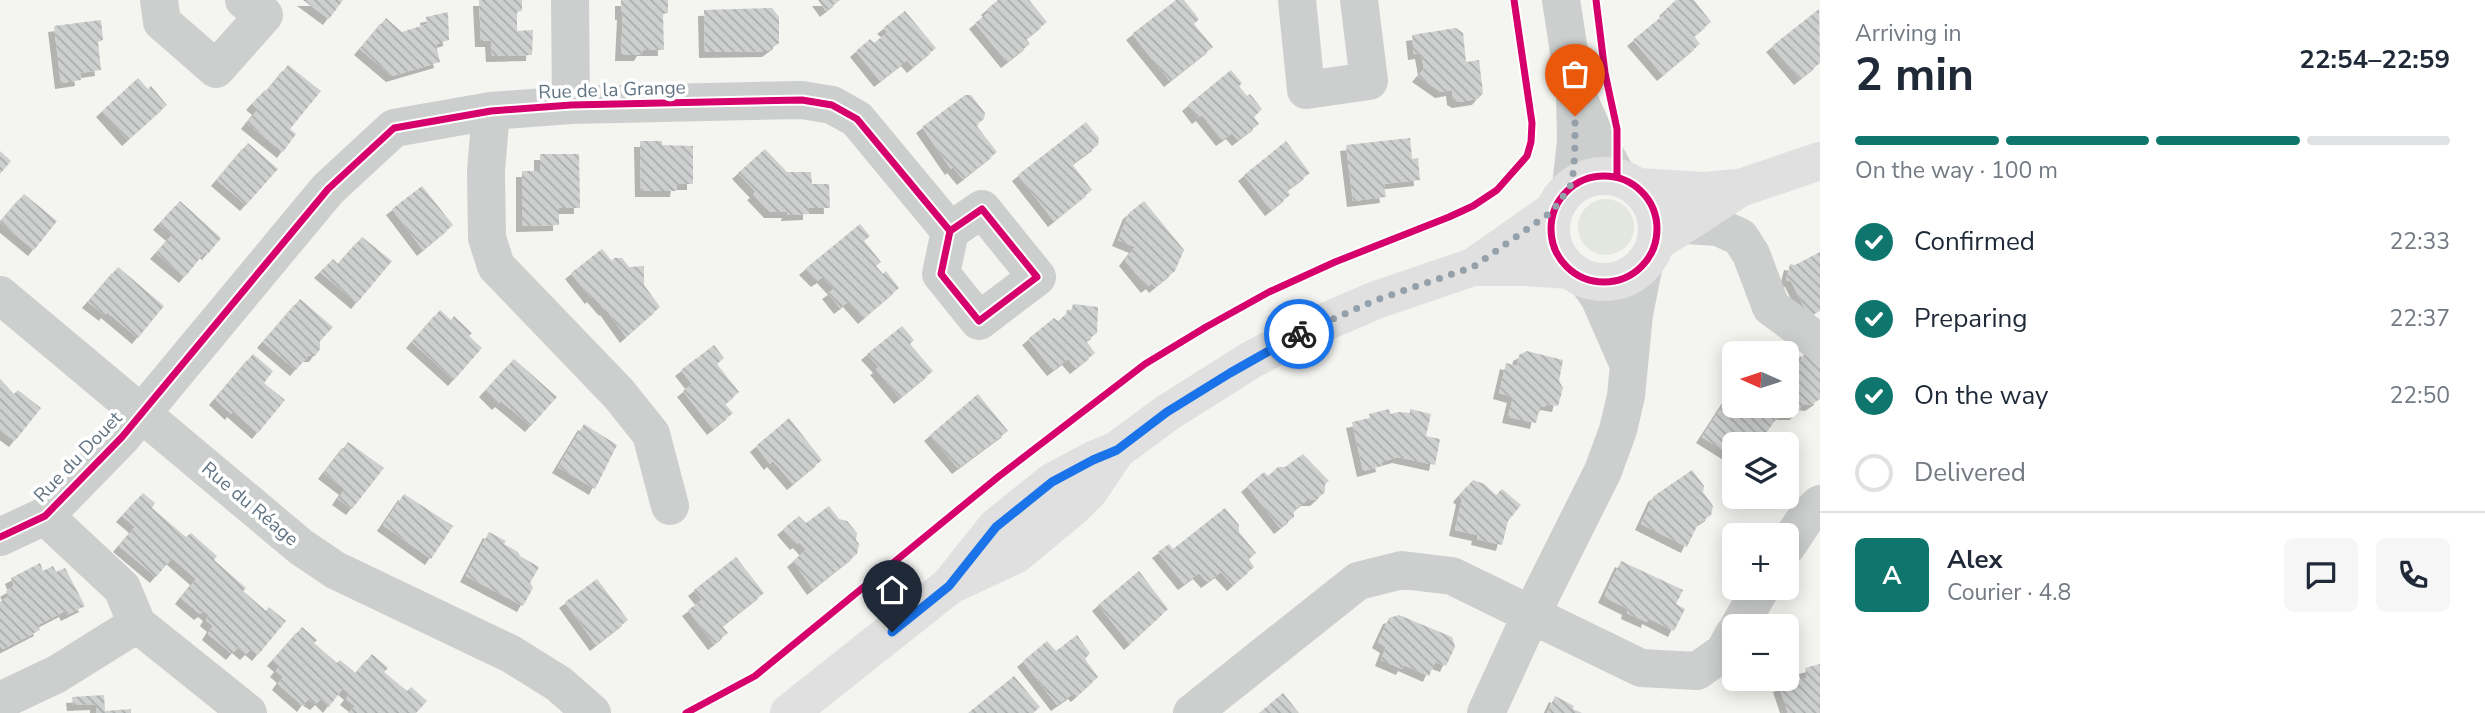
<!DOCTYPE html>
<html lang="en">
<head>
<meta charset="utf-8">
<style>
  :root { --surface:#fff; --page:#f6f6f7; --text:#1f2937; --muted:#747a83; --line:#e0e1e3; --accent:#0f766e }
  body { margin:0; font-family:"Nunito Sans",sans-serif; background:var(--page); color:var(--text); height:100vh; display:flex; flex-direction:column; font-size:26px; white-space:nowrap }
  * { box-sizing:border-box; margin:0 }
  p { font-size:23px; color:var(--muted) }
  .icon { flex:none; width:38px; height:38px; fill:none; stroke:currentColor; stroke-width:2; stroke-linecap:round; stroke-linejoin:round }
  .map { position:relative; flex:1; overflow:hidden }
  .drawer { display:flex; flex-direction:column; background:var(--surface); width:665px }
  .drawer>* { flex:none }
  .needle { width:46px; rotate:273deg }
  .tools { position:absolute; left:1722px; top:341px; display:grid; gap:14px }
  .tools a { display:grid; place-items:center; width:77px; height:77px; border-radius:10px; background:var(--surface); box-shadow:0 4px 18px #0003; font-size:35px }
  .pin { position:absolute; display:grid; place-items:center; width:60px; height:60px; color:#fff; margin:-72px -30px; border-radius:50% 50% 50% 0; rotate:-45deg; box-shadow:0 0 7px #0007 }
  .pin .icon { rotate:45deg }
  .courier { position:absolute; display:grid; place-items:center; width:70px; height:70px; margin:-35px; border:5px solid #1a73e8; border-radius:50%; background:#fff; color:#222; box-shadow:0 2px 9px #0007 }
  .head em { font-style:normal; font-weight:700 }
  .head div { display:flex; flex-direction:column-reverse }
  .head { display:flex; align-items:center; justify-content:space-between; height:119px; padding:0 35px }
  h1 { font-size:46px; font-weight:700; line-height:52px }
  .bar { display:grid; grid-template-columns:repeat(4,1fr); gap:10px 7px; align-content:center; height:84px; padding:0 35px }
  .bar i { height:9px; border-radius:5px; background:var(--line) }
  .bar .selected { background:var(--accent) }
  .bar p { grid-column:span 4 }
  .line { display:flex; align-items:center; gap:18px; padding:0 35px; border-top:2px solid var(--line) }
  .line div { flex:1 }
  .round { display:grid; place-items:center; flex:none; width:74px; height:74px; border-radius:10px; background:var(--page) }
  ol { padding:0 35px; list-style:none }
  li { display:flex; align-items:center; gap:21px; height:77px }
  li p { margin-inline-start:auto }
  li .icon { padding:7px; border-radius:50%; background:var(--accent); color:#fff; stroke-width:4 }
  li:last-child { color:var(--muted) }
  li i { width:38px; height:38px; border:4px solid var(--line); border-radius:50% }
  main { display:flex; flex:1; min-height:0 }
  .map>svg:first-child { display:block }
</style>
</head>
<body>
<main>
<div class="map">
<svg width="1820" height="713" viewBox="0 0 1820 713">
  <defs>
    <pattern id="building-back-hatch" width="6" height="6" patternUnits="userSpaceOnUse" patternTransform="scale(1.75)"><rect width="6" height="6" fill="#cecfcf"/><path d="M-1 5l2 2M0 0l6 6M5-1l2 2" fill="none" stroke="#abadad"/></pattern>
    <filter id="shadow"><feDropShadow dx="-6" dy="6" stdDeviation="0" flood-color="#0004"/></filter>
  </defs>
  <rect width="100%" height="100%" fill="#f4f4f1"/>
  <path fill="#e3e7df" d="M1578 227a28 28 0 1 1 56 0a28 28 0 1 1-56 0Z"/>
  <path fill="url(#building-back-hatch)" filter="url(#shadow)" d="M303 0H343L329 19Z
    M479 0H522V11L517 12V31L533 30 532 55 492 56 491 41H481Z
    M621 0H668V13L663 14 664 50H643L640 55H621L623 14H621Z
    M818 0H840L826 11Z
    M998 0H1029L1047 22 1026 39 1030 44 1007 62 975 23 989 12 987 9Z
    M1176 0H1184L1199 19 1194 24 1213 47 1170 81 1132 34Z
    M1676 0H1694L1711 22 1694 36 1700 44 1663 75 1633 40 1667 12 1665 10Z
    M772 8 779 17V43L768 51 705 52 704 10Z
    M1819 9 1820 63 1800 79 1772 46Z
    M905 11 936 48 913 67 907 60 880 81 856 51 870 39 874 43 888 32 883 28Z
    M448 12 449 40 436 44 440 62 392 76 360 49 386 18 402 32 427 24 426 17Z
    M101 20 103 40 98 42 101 70 80 73 81 80 61 83 54 26Z
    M1456 28 1463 33 1466 62 1479 60 1483 93 1478 99 1458 102 1453 99 1452 90 1441 92 1418 76 1424 69 1421 53 1414 54 1412 35Z
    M288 65 321 91 290 129 296 134 283 152 247 123 258 109 252 104 265 90 267 91Z
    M1231 70 1242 83 1239 86 1247 96 1250 94 1262 109 1254 117 1259 124 1238 140 1232 133 1222 140 1202 115 1198 118 1188 105Z
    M138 78 148 89 151 86 167 105 128 140 102 111Z
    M965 95H971L985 113 984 119 976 125 997 152 963 179 953 167 951 169 922 127Z
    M1086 122 1099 138 1098 145 1072 164 1092 190 1054 221 1018 175Z
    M1410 138 1412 159 1418 158 1420 180 1384 184 1386 197 1353 201 1346 145Z
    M640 141H662V145L693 146V184H677L676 191H641Z
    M1286 141 1310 173 1287 190 1290 195 1271 210 1244 175Z
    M248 143 278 169 246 205 217 180Z
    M765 149 787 172H811L812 184H829L830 208H809V214L787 215 788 212H770L753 194 756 192 738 173Z
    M0 151 11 161 0 174Z
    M540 154H579L580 208H559V225L522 226V171H540Z
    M422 186 453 225 423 250 392 209Z
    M24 194 57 221 34 250 0 222Z
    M180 201 221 238 208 254 205 252 185 277 156 253 172 235 159 224Z
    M1144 201 1184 250 1175 271 1155 287 1152 283 1147 287 1125 260 1135 247 1118 240 1129 213Z
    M860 224 870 236 864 241 881 262 876 266 883 274 886 271 899 288 864 318 849 301 840 308 828 293 834 289 823 277 817 281 805 269Z
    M362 237 392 261 357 303 320 272 333 259 338 264Z
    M602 249 612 261 614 258H622L629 267 644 266V285L660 307 626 337 606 309 605 310 593 296 591 298 571 273Z
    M1820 252V311L1809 317 1791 281 1786 280 1790 264 1795 265Z
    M118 267 164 306 138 338 107 312 105 315 88 302Z
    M300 299 333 327 320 341V349L315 356H308L296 370 263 342Z
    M1073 304 1098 307 1097 333 1086 341 1095 353 1076 368 1068 359 1053 370 1028 339 1054 318 1058 321 1072 309Z
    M440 310 451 320 454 316 472 333 469 336 482 348 454 380 412 342Z
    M902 326 914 340 910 344 933 371 900 398 876 369 879 367 867 354Z
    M714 345 724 358 717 364 739 392 725 404 733 413 713 429 683 391 692 384 681 370Z
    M1806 350 1820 362V399L1811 405 1803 404 1796 414H1780L1758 444H1734V457L1702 437 1734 388V406H1787V374L1792 378Z
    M1527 351 1563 360 1559 381 1563 388 1558 406 1546 404 1545 407 1540 406 1536 423 1508 417 1513 397 1499 393 1506 363 1517 366 1519 355Z
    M253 354 273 371 264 383 285 400 258 433 233 411 231 414 215 399Z
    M514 359 557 397 531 426 501 401 498 404 485 391Z
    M0 379 14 394 18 390 41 408 15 441 0 430Z
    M978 394 1008 431 958 468 930 435Z
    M1389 409 1390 414 1399 412 1410 413V409L1431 414 1426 436 1440 439 1435 465 1398 457 1381 462 1382 466 1363 471 1352 422 1370 418 1369 414Z
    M789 418 822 460 793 484 773 461 770 464 756 446Z
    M584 424 617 445 595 489 558 467Z
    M348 442 384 468 352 509 338 499 345 489 324 473Z
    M1303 454 1329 481 1325 484V492L1316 500H1307L1294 510V517L1280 528 1247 486 1264 472 1268 476 1278 467H1285Z
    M1692 470 1704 486 1703 492 1713 506 1711 515 1698 524 1687 547 1641 524 1654 496Z
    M1473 480 1484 484 1496 495 1502 489 1521 505 1508 521 1502 545 1477 539 1478 535 1455 530 1462 499 1459 496Z
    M143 493 155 503 152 508 186 537 191 533 217 556 214 560 246 588 243 591 266 611 269 607 286 621 258 655 251 649 246 654 238 647 232 654 208 634 213 626 206 620 209 615 204 611 200 614 181 598 196 579 172 558 156 577 119 546 135 527 122 516Z
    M404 494 453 526 431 559 383 525Z
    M829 506 839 519 847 521 857 533 856 540 859 544 857 554 813 589 793 561 806 550 799 542 796 544 783 529 799 516 806 523Z
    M1225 508 1239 525V532L1256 553 1249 559 1254 567 1233 585 1221 572 1207 582 1199 573 1184 584 1158 552 1169 544 1173 549Z
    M489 532 506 541 504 544 518 552 520 556 539 567 530 583 533 588 523 606 466 576Z
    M736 557 764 593 722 626 728 633 714 644 688 610 702 600 694 590Z
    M1621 561 1683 590 1676 604 1685 609 1674 631 1648 618 1647 622 1627 613 1628 609 1604 597Z
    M40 563 43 571 53 566 56 572 65 568 85 606 67 615 65 611 38 625 40 630 3 649 0 646V602L9 596 6 591 14 586 11 578Z
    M1139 571 1168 609 1130 644 1098 605Z
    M597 579 628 620 596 645 565 602Z
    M1399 615 1452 637 1455 647 1446 666 1435 662 1429 676 1404 665 1402 669 1381 660 1386 647 1378 642 1389 618Z
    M302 627 317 640 314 643 337 663 340 660 356 673 372 654 388 668 384 672 407 691 411 687 427 701 416 713H349L355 706 346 699 350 694 343 688 329 707 321 699 316 704 308 699 303 706 278 684 283 677 276 671 280 666 273 660Z
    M1077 635 1090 653 1085 659 1098 677 1077 696 1074 693 1057 705 1023 661 1047 641 1056 651Z
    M1820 664V713H1788L1779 686 1807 678 1805 668Z
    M1014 676 1040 707 1033 713H968Z
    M1283 693 1299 713H1259Z
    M104 695 105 711 131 709V713H96V704L73 705 72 697Z
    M1555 696 1574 706 1573 709 1582 713H1547Z"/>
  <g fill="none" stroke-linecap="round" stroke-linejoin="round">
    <path stroke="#cdcece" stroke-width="38" d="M159 0 162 22 216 69 264 15 244 0
      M570 0 571 105
      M1297 0 1306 90 1369 81 1359 0
      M1561 0 1575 90 1576 142 1571 186
      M1580 102 1596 138 1617 176
      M491 111 486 171 487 238 496 266 619 394 651 434 670 506
      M1685 225 1718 227 1740 237 1751 254 1771 307 1820 343
      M1587 280 1599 297 1627 361
      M0 295 301 547 335 570 511 654 559 684 592 713
      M45 516 122 588 137 624 248 713
      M0 537 45 516 122 437 328 189 394 128 491 111 571 105 802 100 832 105 857 119 950 231 941 274 979 321 1037 277 982 209 950 231
      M1787 546 1807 516 1820 504
      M1739 626 1761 588
      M0 701 57 674 137 624
      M1192 713 1358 581 1402 570 1452 576 1641 668 1697 671 1724 652 1734 634
      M1486 713 1531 615 1603 471 1618 430 1626 396 1634 314 1644 264"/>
    <path stroke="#e0e0e1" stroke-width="38" d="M1551 229a53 53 0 1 1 106 0a53 53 0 1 1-106 0Z
      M1638 187 1703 191 1738 188
      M1655 243 1740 188 1820 161
      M1473 267 1553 211
      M957 582 1015 555 1073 507 1089 491 1116 451
      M789 713 949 586 996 527 1052 482 1093 460 1117 450 1167 413 1251 360 1318 325 1376 300 1473 267H1526L1569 270"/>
    <defs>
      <path id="cycleway" d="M1596 0 1605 73 1617 129V176
        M1551 229a53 53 0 1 1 106 0a53 53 0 1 1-106 0Z
        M0 537 45 516 122 437 328 189 394 128 491 111 571 105 802 100 832 105 857 119 950 231 941 274 979 321 1037 277 982 209 950 231
        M686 713 755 676 998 477 1145 364 1206 327 1269 292 1335 262 1449 217 1473 206 1497 190 1527 156 1531 142 1532 123 1514 0"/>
    </defs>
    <use href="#cycleway" stroke="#fff" stroke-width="11"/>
    <use href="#cycleway" stroke="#d6006c" stroke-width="7"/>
  </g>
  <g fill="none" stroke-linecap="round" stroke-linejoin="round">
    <path stroke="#95a1aa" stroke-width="7" stroke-dasharray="0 12.6" d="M1299 334 1376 300 1473 267 1553 211C1558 202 1564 196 1569 188 1576 178 1575 130 1575 116"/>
    <path stroke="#1a73e8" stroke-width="9" d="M892 632 949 586 996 527 1052 482 1093 460 1117 450 1167 412 1230 373 1299 334"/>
  </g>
  <g text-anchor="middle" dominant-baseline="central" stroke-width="7" stroke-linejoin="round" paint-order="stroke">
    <g font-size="19" fill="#627483" stroke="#fff">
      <text transform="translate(612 90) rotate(-2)">Rue de la Grange</text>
      <text transform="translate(78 457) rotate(-46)">Rue du Douet</text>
      <text transform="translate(250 504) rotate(40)">Rue du Réage</text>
    </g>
  </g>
</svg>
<div class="tools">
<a><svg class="needle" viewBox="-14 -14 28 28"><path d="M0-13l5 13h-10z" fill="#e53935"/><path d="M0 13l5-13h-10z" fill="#747a83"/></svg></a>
<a><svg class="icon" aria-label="layers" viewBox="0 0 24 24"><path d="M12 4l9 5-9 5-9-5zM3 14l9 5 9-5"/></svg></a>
<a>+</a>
<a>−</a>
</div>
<div class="pin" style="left:1575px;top:116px;background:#ea580c"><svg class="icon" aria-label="bag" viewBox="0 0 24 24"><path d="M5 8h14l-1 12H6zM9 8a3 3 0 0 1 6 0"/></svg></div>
<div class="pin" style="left:892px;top:632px;background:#1f2937"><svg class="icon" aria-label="home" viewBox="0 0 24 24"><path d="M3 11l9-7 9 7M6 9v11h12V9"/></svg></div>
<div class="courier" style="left:1299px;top:334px"><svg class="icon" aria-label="bike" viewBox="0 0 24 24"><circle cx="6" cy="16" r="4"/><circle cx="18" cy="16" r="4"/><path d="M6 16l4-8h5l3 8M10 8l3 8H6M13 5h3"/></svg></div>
</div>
<section class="drawer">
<div class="head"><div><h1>2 min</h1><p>Arriving in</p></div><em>22:54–22:59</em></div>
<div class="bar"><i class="selected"></i><i class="selected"></i><i class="selected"></i><i></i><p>On the way · 100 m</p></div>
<ol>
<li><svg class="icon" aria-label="check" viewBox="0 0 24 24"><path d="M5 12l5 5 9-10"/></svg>Confirmed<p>22:33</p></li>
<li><svg class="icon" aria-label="check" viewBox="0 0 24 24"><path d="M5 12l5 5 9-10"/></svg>Preparing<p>22:37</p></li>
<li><svg class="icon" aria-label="check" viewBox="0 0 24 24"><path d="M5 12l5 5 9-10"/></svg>On the way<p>22:50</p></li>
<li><i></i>Delivered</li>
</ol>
<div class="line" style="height:126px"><b class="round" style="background:var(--accent);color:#fff">A</b><div><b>Alex</b><p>Courier · 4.8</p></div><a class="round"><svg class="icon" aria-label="chat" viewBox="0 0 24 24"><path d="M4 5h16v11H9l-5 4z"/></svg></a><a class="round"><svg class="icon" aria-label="phone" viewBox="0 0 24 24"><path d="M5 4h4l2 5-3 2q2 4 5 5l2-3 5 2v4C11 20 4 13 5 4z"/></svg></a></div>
</section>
</main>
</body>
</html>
